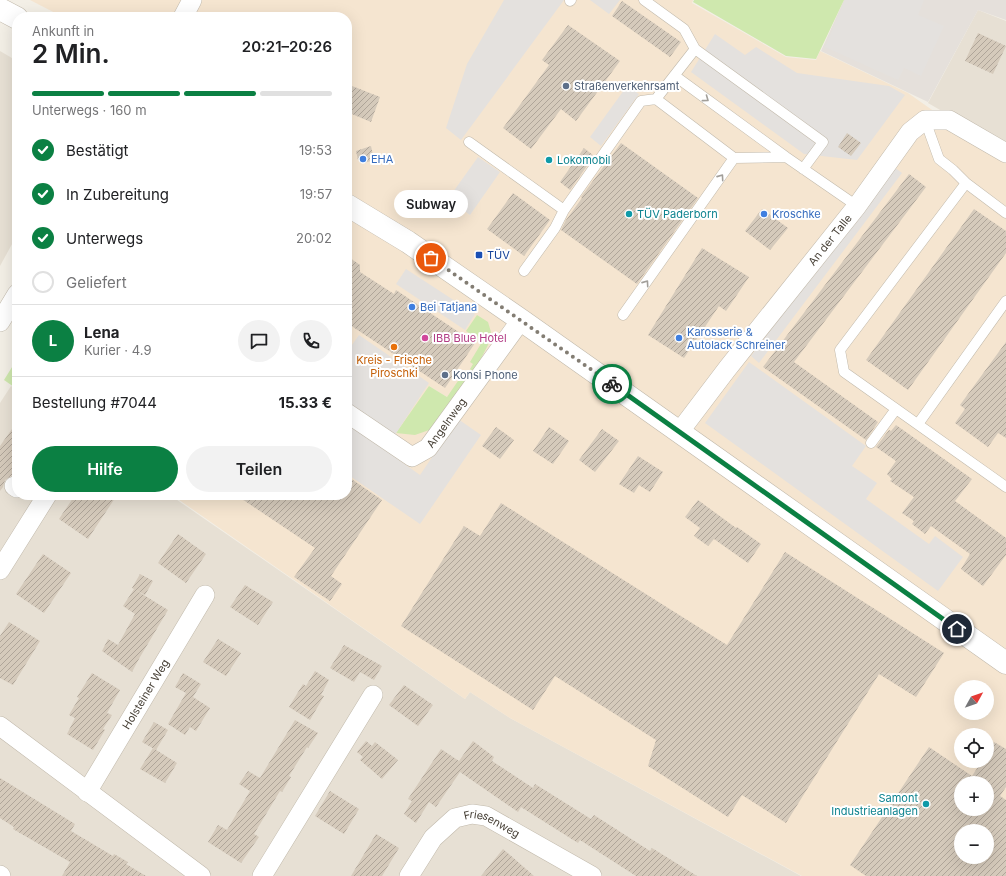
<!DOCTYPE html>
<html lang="de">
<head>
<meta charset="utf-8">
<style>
  :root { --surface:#fff; --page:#f2f2f2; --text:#202124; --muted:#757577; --line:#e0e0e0; --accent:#0b8043 }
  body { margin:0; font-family:Inter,sans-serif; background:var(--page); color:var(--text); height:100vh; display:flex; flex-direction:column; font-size:15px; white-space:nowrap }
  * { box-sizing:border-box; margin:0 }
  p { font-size:13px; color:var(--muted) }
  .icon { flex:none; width:22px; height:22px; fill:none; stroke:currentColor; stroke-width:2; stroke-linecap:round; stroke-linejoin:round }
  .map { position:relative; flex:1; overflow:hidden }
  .sheet { position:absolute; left:12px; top:12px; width:340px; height:488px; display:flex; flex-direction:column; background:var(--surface); border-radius:16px; box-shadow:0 4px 16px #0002 }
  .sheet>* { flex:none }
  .needle { width:26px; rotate:50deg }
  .tools { position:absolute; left:954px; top:680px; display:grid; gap:8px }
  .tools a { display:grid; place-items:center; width:40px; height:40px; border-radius:50%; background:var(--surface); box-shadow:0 4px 16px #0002; font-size:20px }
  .pin { position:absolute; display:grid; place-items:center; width:34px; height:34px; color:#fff; margin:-17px; border:2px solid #fff; border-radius:50%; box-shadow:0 1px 4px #0007 }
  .courier { position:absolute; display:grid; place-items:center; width:40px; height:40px; margin:-20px; border:3px solid #0b8043; border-radius:50%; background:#fff; color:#222; box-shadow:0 1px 5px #0007 }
  .bubble { position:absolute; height:28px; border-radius:14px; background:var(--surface); box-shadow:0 4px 16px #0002; font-size:13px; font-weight:600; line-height:28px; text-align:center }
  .head em { font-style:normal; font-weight:600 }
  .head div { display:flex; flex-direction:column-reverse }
  .head { display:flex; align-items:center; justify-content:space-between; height:68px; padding:0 20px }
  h1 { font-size:26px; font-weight:600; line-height:30px }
  .bar { display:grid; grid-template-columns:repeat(4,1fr); gap:6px 4px; align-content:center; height:48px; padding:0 20px }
  .bar i { height:5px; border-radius:3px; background:var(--line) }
  .bar .on { background:var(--accent) }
  .bar p { grid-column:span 4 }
  .line { display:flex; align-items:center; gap:10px; padding:0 20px; border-top:1px solid var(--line) }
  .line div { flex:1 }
  .round { display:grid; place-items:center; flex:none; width:42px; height:42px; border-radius:21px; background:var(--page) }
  ol { padding:0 20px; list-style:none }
  li { display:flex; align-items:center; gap:12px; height:44px }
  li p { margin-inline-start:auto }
  li .icon { padding:4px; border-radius:50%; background:var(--accent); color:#fff; stroke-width:4 }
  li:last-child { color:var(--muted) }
  li i { width:22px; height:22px; border:2px solid var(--line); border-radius:50% }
  .primary-button { display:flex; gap:8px; margin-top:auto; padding:8px 20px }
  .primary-button a { flex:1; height:46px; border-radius:24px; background:var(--accent); color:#fff; font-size:16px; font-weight:600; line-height:46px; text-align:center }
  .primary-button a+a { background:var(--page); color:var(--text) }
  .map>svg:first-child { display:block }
</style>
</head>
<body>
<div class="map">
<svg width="1006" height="876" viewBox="0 0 1006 876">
  <defs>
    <pattern id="building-hatch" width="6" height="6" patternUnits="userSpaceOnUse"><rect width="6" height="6" fill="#d5cabb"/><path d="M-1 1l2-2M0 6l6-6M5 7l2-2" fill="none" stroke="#afa599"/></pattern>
  </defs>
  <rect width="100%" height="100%" fill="#f3efe6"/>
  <path fill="#e7e0d4" d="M978 10 1006 21V148L928 103Z
    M0 51 17 61V235L0 266Z
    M11 386 17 390V495H170L465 699 470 692 510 718 801 876H0V403Z"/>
  <path fill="#f5e5d0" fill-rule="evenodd" d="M30 0H693L692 3 786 57 816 60 820 51 908 93 1006 162V876H802L510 718 470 692 465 699 172 495H347V17H63ZM462 379 415 435 429 386 447 397ZM961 687H987V713H961ZM961 735H987V761H961ZM961 783H987V809H961ZM961 831H987V857H961Z"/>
  <path fill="#e5e0db" d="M844 0H1006V20L978 10 928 102 821 51Z"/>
  <path fill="#cfe8ae" d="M694 0H844L816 59 786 56 693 2Z
    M477 315 488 322 491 332 488 345 474 372 470 369 473 364 470 362 482 342 466 331Z
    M17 359V389L4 380Z
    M467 373 471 376 432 429 415 435 396 433 429 386 447 397 460 378 462 379Z"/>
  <path fill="#e4e1de" d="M504 0H564L461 140 446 128 467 64Z
    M590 0H620L609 14Z
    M845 0H924L918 15 944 26 921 76 904 68 898 80 825 47Z
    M715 34 745 55 756 47 797 73 889 86 905 95 857 160 804 154 691 72Z
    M627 86 639 94 601 146 590 137Z
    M478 157 500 172 470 215 448 199Z
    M894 167 902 173 759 363 751 356Z
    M406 269 475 314 465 330 396 284Z
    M359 335 429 383 385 450 420 475 458 419 481 435 420 524 347 474V352Z
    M749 362 866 446 852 466 877 483 866 499 929 544 935 536 963 557 938 591 705 423Z"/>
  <path fill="url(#building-hatch)" fill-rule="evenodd" d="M622 1 681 42 670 57 612 16Z
    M568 25 620 61 576 121 561 109 531 149 503 128 549 65 542 60Z
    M978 33 1006 46 993 74 965 61Z
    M347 84 380 97 371 122 347 112Z
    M847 133 861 143 851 156 838 147Z
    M621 143 698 198 637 284 561 230 566 220 582 198 581 197Z
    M371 146 373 155 371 161 364 163 358 160 356 151Z
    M584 148 594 156 570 190 560 182Z
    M909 174 926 187 794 362 878 422 866 440 763 367Z
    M513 193 550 220 524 256 487 229Z
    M762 209 788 228 770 250 745 231Z
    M974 209 1006 231V253L908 390 866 360Z
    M702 248 749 277 726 311 719 306 684 358 648 335Z
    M347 256 360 265V272L394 294 396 290 475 343 445 388 347 323Z
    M1006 342V438L998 433 988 447 955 423 965 409 960 405Z
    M17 422V469L12 475 5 480 3 487 0 491V446Z
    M896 425 972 479 955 501 1006 538V555L983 586 961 569 970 554 931 526 925 534 912 524 914 521 902 513 914 497 890 481 892 479 887 474 896 461 876 447 889 430 891 431Z
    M496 427 514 440 500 459 482 446Z
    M549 427 569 441 553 464 533 451Z
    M602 429 619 441 595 472 579 460Z
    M638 456 663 472 650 492 639 485 634 493 619 484Z
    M347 476 382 500 331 576 342 584 330 601 294 577 315 548 236 495H347Z
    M75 495H117L88 539 59 519Z
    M698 500 736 528 737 527 761 544 748 563 714 539 708 546 694 536 700 528 685 517Z
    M501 503 727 645 785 552 944 653 916 697 879 674 786 823 742 795 728 817 648 766 656 740 555 676 533 710 401 626 464 526 480 536Z
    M178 534 206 554 186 583 158 563Z
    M43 554 71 573 44 613 16 594Z
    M140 574 153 581 145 595 132 588Z
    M245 585 273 602 258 625 230 607Z
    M134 589 168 610 140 657 132 672 102 651 108 639 118 645 135 614 123 606Z
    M9 622 40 641 13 685 0 678V636Z
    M218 639 241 653 226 676 203 662Z
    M344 645 382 666 374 680 360 672 354 682 330 668Z
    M315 671 329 680 321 695 324 696 310 720 289 707 303 684 306 686Z
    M92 673 120 690 107 713 112 715 103 729 105 730 93 750 67 734 75 718 69 715 79 698 77 697Z
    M183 673 201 684 193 697 210 708 196 731 190 727 185 735 168 724 186 693 175 687Z
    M404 685 433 705 418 726 389 705Z
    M295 720 318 733 308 748 307 747 289 776 291 777 282 792 280 791 254 834 259 837 241 863 208 842 218 825 227 830 250 791 239 784 248 771 260 778Z
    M154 722 168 730 156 750 142 742Z
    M366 741 372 746 375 742 398 760 382 779 360 760 363 757 357 752Z
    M473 741 494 757 492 761 533 788 535 784 591 819 594 815 650 851 652 848 697 876H636L580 840 578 843 521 807 518 812 460 772 436 807 429 802 416 823 404 814 412 801 408 799 441 749 459 761Z
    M994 742 1006 749V787L1000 796 1006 800V876H866L850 865 929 747 972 776 982 761H987V753ZM961 783H987V809H961ZM961 831H987V857H961Z
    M153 748 177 763 165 783 140 769Z
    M0 778 75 824 71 831 113 856 114 854 128 862 126 864 146 876H62L70 862 13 829 14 827 0 818Z
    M330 791 359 809 344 834 315 816Z
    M376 834 399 848 382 876H351Z
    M503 849 534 876H481Z"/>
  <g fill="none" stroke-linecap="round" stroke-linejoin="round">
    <defs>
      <path id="service" d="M644 0 684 29 695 49
        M570 1 571 0
        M675 76 786 157 857 206
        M656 99 734 158 786 157
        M925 120 939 159 953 170 966 183
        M469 142 564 210 641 101 656 99 695 49 823 142 803 169
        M1006 213 966 183 840 350 844 372 1006 487
        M524 271 555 228 564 210
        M623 315 734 158
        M918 424 1006 301
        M871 443 896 409"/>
      <g id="minor">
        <path d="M183 17 192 0"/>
        <path d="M0 322 17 294"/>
        <path id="s1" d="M347 413 412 457 428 448 521 320"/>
        <path id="s2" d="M680 431 727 369 857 206 910 132 925 120H949L1006 153"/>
        <path d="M14 486 17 488"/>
        <path d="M0 570 47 495"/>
        <path d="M0 726 201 876"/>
        <path id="s3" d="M87 792 205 595"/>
        <path d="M0 875 1 876"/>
        <path d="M262 876 373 695"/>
        <path id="s4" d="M409 876 433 838 455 818 472 814 486 816 592 876"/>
      </g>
      <path id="tertiary" d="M0 9 17 18
        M347 205 408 242 521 320 1006 663"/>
    </defs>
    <use href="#service" stroke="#c1b9ab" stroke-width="11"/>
    <use href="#minor" stroke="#c1b9ab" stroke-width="20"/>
    <use href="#tertiary" stroke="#c1b9ab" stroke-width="23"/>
    <use href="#service" stroke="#fff" stroke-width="10"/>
    <use href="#minor" stroke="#fff" stroke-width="19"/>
    <use href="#tertiary" stroke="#fff" stroke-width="22"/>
  </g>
  <defs><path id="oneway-chevron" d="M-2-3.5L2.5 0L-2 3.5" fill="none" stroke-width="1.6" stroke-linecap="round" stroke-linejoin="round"/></defs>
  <g stroke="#a29f9a">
    <use href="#oneway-chevron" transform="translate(706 99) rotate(36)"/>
    <use href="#oneway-chevron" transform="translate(721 177) rotate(-55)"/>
    <use href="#oneway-chevron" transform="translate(646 283) rotate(-55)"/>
  </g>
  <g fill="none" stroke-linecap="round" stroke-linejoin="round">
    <path stroke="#837d73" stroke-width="4" stroke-dasharray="0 7.2" d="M431 258 612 384"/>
    <path stroke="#0b8043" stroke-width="5" d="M612 384 957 629"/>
  </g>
  <g fill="#5c6f8a" stroke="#fff" stroke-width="1.5">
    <circle cx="566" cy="86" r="4"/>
    <circle cx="445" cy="375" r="4"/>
  </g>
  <g fill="#3f7fe0" stroke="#fff" stroke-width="1.5">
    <circle cx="363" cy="159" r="4"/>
    <circle cx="764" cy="214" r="4"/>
    <circle cx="412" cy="307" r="4"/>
    <circle cx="679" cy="338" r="4"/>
  </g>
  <g fill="#0f9aa8" stroke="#fff" stroke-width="1.5">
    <circle cx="549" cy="160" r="4"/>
    <circle cx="629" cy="214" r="4"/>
    <circle cx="926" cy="804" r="4"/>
  </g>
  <rect fill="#1a4fb4" stroke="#fff" stroke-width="1.5" x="475" y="251" width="8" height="8" rx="2"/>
  <circle fill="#d1479c" stroke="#fff" stroke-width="1.5" cx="425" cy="338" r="4"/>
  <circle fill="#e8710a" stroke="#fff" stroke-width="1.5" cx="394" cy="347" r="4"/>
  <g text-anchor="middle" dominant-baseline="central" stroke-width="4" stroke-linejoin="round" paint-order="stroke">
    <g font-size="11" fill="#4e5e75" stroke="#fff" text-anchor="start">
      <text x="574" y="86">Straßenverkehrsamt</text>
      <text x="453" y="375">Konsi Phone</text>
    </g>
    <g font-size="11" fill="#366cbe" stroke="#fff" text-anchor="start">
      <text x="371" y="159">EHA</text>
      <text x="772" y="214">Kroschke</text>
      <text x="420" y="307">Bei Tatjana</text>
      <text x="687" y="332">Karosserie &amp;<tspan x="687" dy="13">Autolack Schreiner</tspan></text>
    </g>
    <g font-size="11" fill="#0d838f" stroke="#fff" text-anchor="start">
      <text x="557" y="160">Lokomobil</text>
      <text x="637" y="214">TÜV Paderborn</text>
      <text x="918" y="798" text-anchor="end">Samont<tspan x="918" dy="13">Industrieanlagen</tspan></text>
    </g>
    <g font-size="11" fill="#463f35" stroke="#fff">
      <text stroke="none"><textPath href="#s2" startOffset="243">An der Talle</textPath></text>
      <text stroke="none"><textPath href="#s1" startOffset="128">Angelnweg</textPath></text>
      <text stroke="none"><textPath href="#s3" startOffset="114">Holsteiner Weg</textPath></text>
      <text stroke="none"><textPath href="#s4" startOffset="114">Friesenweg</textPath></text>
    </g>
    <g font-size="11" fill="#164399" stroke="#fff" text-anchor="start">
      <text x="487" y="255">TÜV</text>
    </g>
    <g font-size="11" fill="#b23c85" stroke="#fff" text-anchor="start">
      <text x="433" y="338">IBB Blue Hotel</text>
    </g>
    <g font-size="11" fill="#c56008" stroke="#fff">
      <text x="394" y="360">Kreis - Frische<tspan x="394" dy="13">Piroschki</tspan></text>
    </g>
  </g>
</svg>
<div class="tools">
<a><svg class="needle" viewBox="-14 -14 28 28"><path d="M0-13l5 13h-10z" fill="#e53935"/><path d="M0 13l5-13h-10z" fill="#757577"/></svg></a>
<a><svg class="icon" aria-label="locate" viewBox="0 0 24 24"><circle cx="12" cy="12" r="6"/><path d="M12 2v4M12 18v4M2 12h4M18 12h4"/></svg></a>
<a>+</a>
<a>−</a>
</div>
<div class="pin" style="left:431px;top:258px;background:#ea580c"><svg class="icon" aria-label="bag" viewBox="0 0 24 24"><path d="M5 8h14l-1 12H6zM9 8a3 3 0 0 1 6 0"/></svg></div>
<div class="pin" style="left:957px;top:629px;background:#1f2937"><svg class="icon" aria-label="home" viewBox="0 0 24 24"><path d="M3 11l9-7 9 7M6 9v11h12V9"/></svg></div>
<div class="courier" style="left:612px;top:384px"><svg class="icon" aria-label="bike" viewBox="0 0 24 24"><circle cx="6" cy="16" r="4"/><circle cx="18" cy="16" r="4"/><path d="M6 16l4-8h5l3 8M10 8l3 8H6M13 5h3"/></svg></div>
<div class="bubble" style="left:394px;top:190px;width:74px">Subway</div>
<section class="sheet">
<div class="head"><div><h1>2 Min.</h1><p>Ankunft in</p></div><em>20:21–20:26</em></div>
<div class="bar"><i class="on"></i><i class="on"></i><i class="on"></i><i></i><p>Unterwegs · 160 m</p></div>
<ol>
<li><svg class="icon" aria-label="check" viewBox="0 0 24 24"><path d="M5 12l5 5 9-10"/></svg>Bestätigt<p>19:53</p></li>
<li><svg class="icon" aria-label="check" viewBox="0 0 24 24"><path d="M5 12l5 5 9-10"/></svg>In Zubereitung<p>19:57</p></li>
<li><svg class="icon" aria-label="check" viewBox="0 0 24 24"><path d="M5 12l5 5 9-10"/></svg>Unterwegs<p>20:02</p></li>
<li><i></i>Geliefert</li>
</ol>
<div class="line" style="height:72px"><b class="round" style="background:var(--accent);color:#fff">L</b><div><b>Lena</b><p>Kurier · 4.9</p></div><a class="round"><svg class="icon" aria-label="chat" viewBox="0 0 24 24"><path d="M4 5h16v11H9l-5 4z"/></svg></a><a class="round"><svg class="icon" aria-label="phone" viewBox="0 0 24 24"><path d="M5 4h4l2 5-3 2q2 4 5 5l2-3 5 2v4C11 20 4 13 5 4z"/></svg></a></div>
<div class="line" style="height:52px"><div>Bestellung #7044</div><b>15.33 €</b></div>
<div class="primary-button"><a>Hilfe</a><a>Teilen</a></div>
</section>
</div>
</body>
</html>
